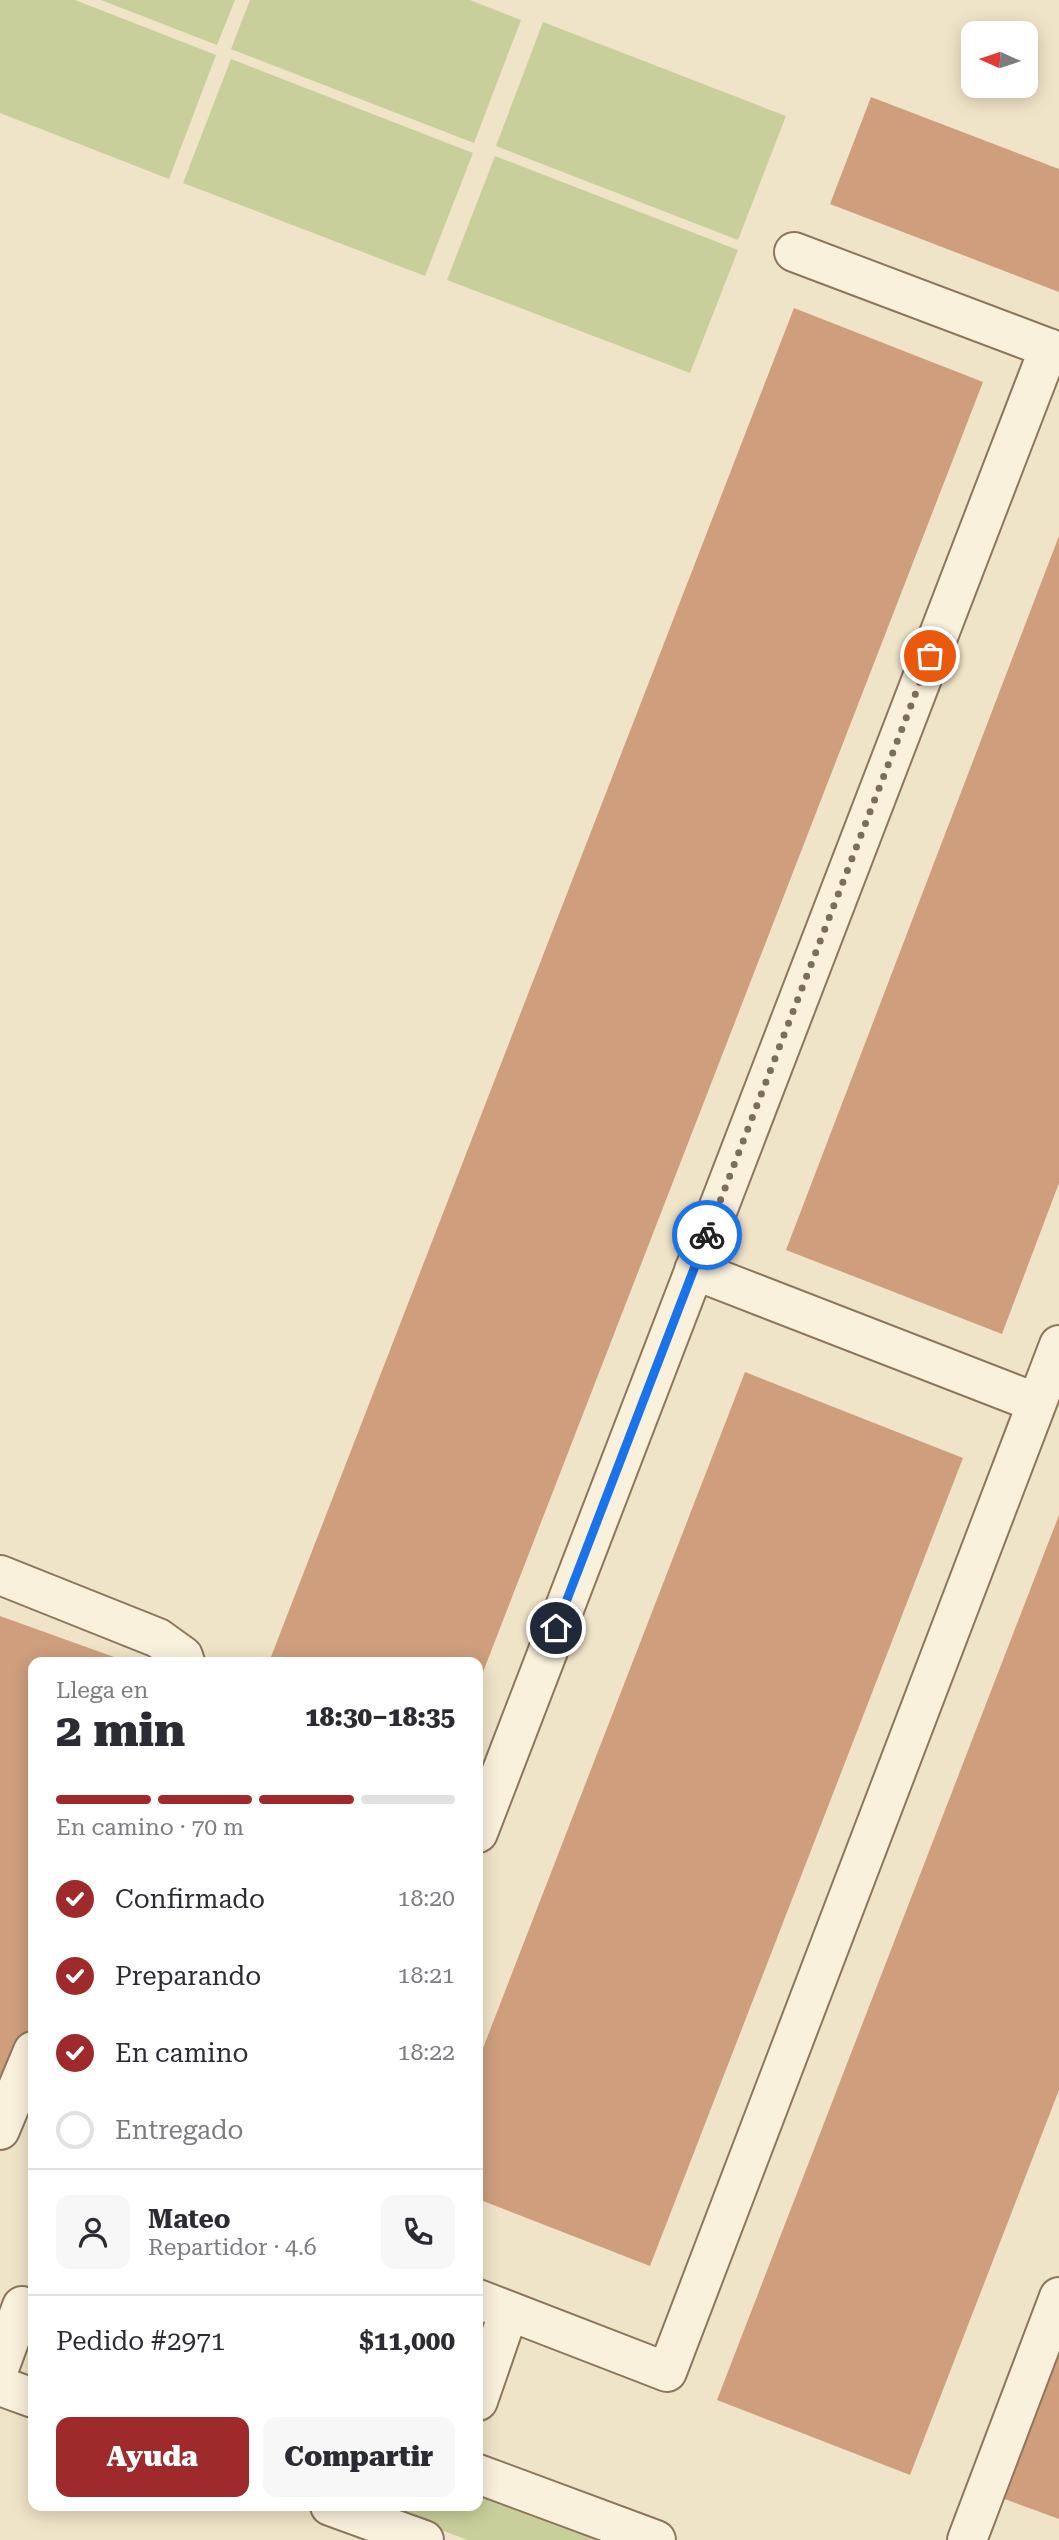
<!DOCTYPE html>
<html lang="es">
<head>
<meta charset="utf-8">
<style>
  :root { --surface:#fff; --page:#f7f7f7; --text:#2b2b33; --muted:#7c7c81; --line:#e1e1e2; --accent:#9e2a2b }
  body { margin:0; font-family:"Roboto Serif",serif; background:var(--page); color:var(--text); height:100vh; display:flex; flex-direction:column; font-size:26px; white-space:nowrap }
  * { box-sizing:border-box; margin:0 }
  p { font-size:23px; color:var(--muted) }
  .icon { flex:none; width:38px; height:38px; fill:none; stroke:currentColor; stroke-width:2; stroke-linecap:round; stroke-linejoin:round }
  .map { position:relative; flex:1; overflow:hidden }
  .details { position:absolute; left:28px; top:1657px; width:455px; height:854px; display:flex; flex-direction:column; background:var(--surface); border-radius:14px; box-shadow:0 4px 18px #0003 }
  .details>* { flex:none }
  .needle { width:46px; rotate:273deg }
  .tools { position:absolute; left:961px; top:21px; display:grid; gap:14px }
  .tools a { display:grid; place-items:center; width:77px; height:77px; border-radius:14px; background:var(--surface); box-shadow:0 4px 18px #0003; font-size:35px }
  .pin { position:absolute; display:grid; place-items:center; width:60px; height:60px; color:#fff; margin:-30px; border:4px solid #fff; border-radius:50%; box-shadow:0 2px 7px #0007 }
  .courier { position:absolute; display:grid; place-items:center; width:70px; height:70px; margin:-35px; border:5px solid #1a73e8; border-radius:50%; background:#fff; color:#222; box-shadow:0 2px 9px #0007 }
  .overview em { font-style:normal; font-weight:800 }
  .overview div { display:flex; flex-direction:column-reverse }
  .overview { display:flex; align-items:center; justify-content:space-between; height:119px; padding:0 28px }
  h1 { font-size:46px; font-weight:800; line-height:52px }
  .bar { display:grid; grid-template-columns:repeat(4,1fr); gap:10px 7px; align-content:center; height:84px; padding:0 28px }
  .bar i { height:9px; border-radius:5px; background:var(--line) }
  .bar .on { background:var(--accent) }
  .bar p { grid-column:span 4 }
  .line { display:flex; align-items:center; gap:18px; padding:0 28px; border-top:2px solid var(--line) }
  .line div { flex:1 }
  .round { display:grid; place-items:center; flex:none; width:74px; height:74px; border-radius:14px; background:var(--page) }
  ol { padding:0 28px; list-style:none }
  li { display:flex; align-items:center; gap:21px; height:77px }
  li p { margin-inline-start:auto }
  li .icon { padding:7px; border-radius:50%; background:var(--accent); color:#fff; stroke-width:4 }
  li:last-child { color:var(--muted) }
  li i { width:38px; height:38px; border:4px solid var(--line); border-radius:50% }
  .cta { display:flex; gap:14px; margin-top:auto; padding:14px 28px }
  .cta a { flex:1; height:80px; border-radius:14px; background:var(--accent); color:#fff; font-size:28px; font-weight:800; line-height:80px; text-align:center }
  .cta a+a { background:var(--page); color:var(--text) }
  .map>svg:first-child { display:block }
</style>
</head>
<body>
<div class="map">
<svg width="1059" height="2540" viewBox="0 0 1059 2540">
  <rect width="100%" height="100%" fill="#f0e4c8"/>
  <path fill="#c9cf9b" d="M0 0H75L216 55 169 179 0 113Z
    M101 0H235L217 45Z
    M250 0H470L521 20 474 143 231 49Z
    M543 22 786 116 738 240 496 146Z
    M231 59 473 153 425 276 183 183Z
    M495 156 738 250 690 373 447 280Z
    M478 2495 600 2540H468L376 2506H478Z"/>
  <path fill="#cf9f7d" d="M871 97 1059 169V292L830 204Z
    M794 308 983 382 478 1685V1662H269Z
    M1059 536V1183L1002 1334 786 1250Z
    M745 1372 963 1458 650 2266 478 2199V2061Z
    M1059 1515V2090L910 2475 717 2400Z
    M0 1616 128 1662H33V2031L8 2102 0 2099Z
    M1059 2343V2519L1002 2498Z"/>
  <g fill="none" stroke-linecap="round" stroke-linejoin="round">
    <defs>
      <path id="minor" d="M794 252 1059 352
        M694 1270 1037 1403
        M0 1575 158 1638 183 1656 185 1662
        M478 1833 1049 348
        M0 2130 33 2051
        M478 2299 667 2372 1059 1345
        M0 2366 22 2306
        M0 2386 33 2398
        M478 2401 509 2311
        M478 2474 656 2540
        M330 2506 424 2540
        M967 2540 1059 2297"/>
    </defs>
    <use href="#minor" stroke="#8d765c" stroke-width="42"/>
    <use href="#minor" stroke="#faf1dc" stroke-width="38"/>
  </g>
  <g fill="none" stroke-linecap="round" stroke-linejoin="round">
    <path stroke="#7c6e5b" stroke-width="7" stroke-dasharray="0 12.6" d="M707 1235 930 656"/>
    <path stroke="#1a73e8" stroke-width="9" d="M556 1628 707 1235"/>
  </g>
</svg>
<div class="tools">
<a><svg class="needle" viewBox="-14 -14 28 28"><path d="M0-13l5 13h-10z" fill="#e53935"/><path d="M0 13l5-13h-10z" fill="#7c7c81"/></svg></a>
</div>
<div class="pin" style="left:930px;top:656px;background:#ea580c"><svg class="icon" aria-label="bag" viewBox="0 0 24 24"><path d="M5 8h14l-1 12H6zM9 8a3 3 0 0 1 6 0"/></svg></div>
<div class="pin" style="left:556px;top:1628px;background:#1f2937"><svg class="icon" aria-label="home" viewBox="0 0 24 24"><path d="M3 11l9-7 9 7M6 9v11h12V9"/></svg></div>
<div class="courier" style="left:707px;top:1235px"><svg class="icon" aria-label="bike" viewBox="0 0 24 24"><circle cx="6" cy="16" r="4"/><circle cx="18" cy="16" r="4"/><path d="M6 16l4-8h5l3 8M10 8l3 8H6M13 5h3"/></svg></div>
<section class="details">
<div class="overview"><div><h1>2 min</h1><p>Llega en</p></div><em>18:30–18:35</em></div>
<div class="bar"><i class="on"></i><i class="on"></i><i class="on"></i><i></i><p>En camino · 70 m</p></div>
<ol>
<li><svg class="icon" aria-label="check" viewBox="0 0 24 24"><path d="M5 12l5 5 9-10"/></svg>Confirmado<p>18:20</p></li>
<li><svg class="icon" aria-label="check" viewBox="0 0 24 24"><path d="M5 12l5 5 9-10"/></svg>Preparando<p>18:21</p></li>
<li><svg class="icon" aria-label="check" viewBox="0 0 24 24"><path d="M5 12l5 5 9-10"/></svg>En camino<p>18:22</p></li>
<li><i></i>Entregado</li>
</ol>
<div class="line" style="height:126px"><a class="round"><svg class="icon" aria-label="person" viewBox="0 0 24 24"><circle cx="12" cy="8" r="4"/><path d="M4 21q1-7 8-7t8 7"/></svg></a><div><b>Mateo</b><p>Repartidor · 4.6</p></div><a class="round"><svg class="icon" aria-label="phone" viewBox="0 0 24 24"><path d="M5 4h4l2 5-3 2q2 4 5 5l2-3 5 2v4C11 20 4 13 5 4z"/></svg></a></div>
<div class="line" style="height:91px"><div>Pedido #2971</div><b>$11,000</b></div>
<div class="cta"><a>Ayuda</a><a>Compartir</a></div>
</section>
</div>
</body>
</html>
